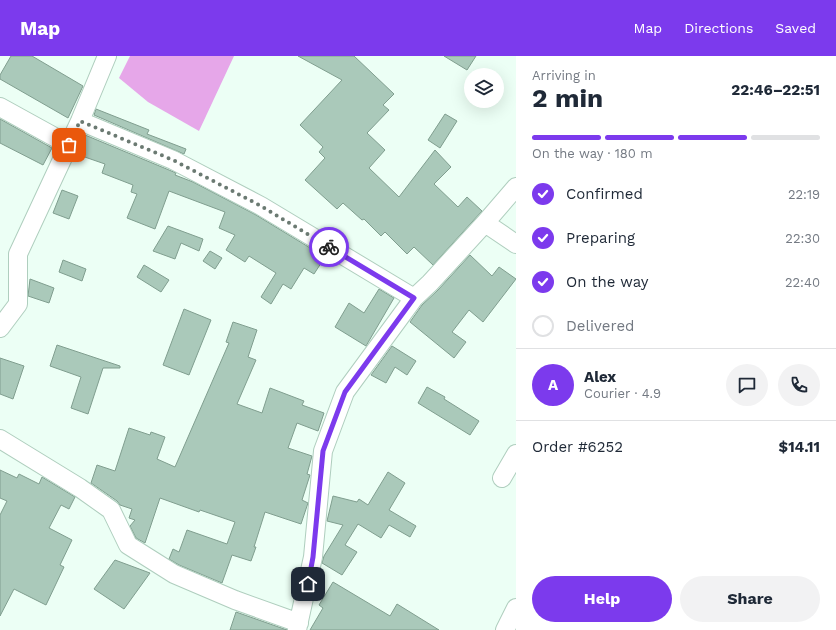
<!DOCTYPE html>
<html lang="en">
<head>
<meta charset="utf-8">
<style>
  :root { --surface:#fff; --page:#f2f2f3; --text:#1f2937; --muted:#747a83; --line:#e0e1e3; --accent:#7c3aed }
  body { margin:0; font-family:"Work Sans",sans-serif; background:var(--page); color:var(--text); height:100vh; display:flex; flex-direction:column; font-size:15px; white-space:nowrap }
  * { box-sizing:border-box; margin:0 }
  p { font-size:13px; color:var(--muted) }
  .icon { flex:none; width:22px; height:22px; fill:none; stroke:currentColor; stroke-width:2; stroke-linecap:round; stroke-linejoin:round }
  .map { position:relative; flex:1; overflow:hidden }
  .sheet { display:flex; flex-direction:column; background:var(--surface); width:320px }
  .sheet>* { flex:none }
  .controls { position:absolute; left:464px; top:12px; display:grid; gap:8px }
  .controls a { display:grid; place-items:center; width:40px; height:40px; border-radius:50%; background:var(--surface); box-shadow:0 4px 16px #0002; font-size:20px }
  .pin { position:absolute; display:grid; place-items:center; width:34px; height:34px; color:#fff; margin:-17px; border-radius:8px; box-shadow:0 2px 6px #0006 }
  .courier { position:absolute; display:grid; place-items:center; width:40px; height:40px; margin:-20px; border:3px solid #7c3aed; border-radius:50%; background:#fff; color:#222; box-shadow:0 1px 5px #0007 }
  .overview em { font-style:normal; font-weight:700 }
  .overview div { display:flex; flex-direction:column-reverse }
  .overview { display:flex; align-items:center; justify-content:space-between; height:68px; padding:0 16px }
  h1 { font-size:26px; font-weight:700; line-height:30px }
  .bar { display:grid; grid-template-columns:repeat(4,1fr); gap:6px 4px; align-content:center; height:48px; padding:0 16px }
  .bar i { height:5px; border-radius:3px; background:var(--line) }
  .bar .on { background:var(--accent) }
  .bar p { grid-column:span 4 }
  .line { display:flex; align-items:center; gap:10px; padding:0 16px; border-top:1px solid var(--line) }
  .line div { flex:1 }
  .round { display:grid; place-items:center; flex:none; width:42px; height:42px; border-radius:21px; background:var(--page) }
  ol { padding:0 16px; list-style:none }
  li { display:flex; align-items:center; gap:12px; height:44px }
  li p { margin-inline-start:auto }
  li .icon { padding:4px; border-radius:50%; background:var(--accent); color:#fff; stroke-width:4 }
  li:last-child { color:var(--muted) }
  li i { width:22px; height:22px; border:2px solid var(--line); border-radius:50% }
  .button { display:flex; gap:8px; margin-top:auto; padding:8px 16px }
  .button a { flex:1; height:46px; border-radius:24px; background:var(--accent); color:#fff; font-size:16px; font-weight:700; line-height:46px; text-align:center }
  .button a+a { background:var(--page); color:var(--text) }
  header { display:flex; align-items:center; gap:24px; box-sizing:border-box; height:56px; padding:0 20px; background:var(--accent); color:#fff }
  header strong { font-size:19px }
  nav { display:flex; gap:22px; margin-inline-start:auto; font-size:14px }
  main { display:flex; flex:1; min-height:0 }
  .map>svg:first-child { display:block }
</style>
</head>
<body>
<header>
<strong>Map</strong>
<nav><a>Map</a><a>Directions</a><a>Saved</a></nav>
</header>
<main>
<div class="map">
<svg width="516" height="574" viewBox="0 0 516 574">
  <rect width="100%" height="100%" fill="#ecfff5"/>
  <path fill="#e6a7e9" d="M130 0H234L199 75 148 46 119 22Z"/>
  <path fill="#aac9ba" stroke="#809e8f" d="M11 0H32L83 30 68 62 0 23V19Z
    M298 0H354L394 38 383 49 389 54 367 77 385 94 369 112 399 141 435 94 451 111 434 128 458 151 467 141 482 155 433 209 414 191 407 198 385 176 381 180 364 163 362 164 343 147 337 153 305 124 325 102 319 96 323 91 300 69 342 24Z
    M444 0H476L467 14Z
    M96 53 149 74 147 78 186 93 184 98 94 59Z
    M445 58 457 65 440 92 428 84Z
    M0 63 52 92 43 109 0 87Z
    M85 79 169 114 176 117 175 119 193 126 256 159 325 201 314 218 304 212 291 233 283 228 271 248 261 241 276 217 249 200 245 206 226 194 235 179 219 172 225 156 169 135 155 173 127 162 137 138 131 136 133 129 102 117 105 108 76 98Z
    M62 134 78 140 69 163 53 157Z
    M168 170 203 183 199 195 181 187 175 203 153 195Z
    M210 195 222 202 215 213 203 205Z
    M470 199 492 220 499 211 516 223 483 266 469 254 452 276 466 286 454 302 410 266 422 249 438 234Z
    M63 204 86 213 82 225 59 216Z
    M144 209 169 224 161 236 137 221Z
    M30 223 54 232 49 247 28 240Z
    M379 233 394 242 366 290 335 271 349 247 364 257Z
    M184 253 211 264 189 319 163 309Z
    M233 266 257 274 248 301 256 304 237 348 262 357 270 332 304 345 302 349 324 357 318 375 297 367 288 392 312 400 307 418 310 419 302 444 308 447 301 468 265 456 254 491H256L251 505 232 499 222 527 179 509 169 503 173 493 179 496 187 474 227 488 235 466 200 454 199 456 160 442 145 487 136 482 130 470 135 464 129 462 132 453 120 449 117 445 91 427 97 409 115 415 129 372 150 379 151 376 165 381 157 403 175 411 229 287 226 286Z
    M57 289 120 310V312H103L88 358 71 352 81 321 50 310Z
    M392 290 416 305 407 319 395 311 386 327 371 319Z
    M0 302 24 310 13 343 0 338Z
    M427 331 445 341 444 343 479 365 470 379 418 347Z
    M0 414 17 422 19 418 39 428 42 421 75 441 69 453 61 449 49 472 72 484 60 509 64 511 46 549 14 533 0 560V459L7 445 0 442Z
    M388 416 405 427 389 454 416 470 410 481 389 469 381 482 358 468 345 489 357 496 342 519 322 507 324 500 343 469 327 465 333 440 357 446 359 443 368 449Z
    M115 504 150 517 124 553 94 533Z
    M333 526 390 560 397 548 439 574H310L323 552 319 549Z
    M236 556 287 574H230Z"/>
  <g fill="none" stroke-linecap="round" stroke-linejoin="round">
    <defs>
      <path id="minor" d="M0 51 69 89
        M80 65 173 104 261 150 414 242
        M485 167 516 131
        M0 272 18 248V198L80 65 107 0
        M0 383 80 432 111 454 128 489 174 518 235 544 299 567
        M502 422 516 398
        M297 574 313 501 323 395 345 336 414 242 430 227 485 167 516 188
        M505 574 516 552"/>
    </defs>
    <use href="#minor" stroke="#afcebe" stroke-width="20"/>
    <use href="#minor" stroke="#fff" stroke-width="18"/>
  </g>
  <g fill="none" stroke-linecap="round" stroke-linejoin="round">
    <path stroke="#6b7a72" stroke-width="4" stroke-dasharray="0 7.2" d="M69 89 80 65 173 104 261 150 329 191"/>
    <path stroke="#7c3aed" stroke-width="5" d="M308 528 313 501 323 395 345 336 414 242 329 191"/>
  </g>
</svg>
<div class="controls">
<a><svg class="icon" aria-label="layers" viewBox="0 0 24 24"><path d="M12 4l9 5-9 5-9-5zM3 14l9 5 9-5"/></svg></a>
</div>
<div class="pin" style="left:69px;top:89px;background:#ea580c"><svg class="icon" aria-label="bag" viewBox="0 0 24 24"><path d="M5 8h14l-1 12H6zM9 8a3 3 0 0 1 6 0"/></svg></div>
<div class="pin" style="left:308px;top:528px;background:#1f2937"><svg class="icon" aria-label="home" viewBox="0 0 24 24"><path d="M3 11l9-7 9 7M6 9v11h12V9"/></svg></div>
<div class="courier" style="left:329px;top:191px"><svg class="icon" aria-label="bike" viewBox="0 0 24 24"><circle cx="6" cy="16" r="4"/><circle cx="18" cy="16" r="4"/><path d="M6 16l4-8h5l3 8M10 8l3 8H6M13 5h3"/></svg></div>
</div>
<section class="sheet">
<div class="overview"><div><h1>2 min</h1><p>Arriving in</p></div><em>22:46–22:51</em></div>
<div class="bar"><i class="on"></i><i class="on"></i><i class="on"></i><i></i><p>On the way · 180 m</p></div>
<ol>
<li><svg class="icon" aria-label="check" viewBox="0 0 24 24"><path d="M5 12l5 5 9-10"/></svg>Confirmed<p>22:19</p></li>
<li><svg class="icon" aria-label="check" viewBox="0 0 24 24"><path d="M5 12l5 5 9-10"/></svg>Preparing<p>22:30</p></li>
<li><svg class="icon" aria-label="check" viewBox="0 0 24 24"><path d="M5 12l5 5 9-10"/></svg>On the way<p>22:40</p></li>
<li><i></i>Delivered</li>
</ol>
<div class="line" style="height:72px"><b class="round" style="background:var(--accent);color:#fff">A</b><div><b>Alex</b><p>Courier · 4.9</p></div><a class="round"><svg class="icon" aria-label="chat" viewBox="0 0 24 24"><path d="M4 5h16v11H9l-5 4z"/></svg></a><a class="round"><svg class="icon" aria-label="phone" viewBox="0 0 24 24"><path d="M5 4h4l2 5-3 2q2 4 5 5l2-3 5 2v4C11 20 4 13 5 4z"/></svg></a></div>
<div class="line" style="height:52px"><div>Order #6252</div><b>$14.11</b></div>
<div class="button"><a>Help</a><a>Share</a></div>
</section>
</main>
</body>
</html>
